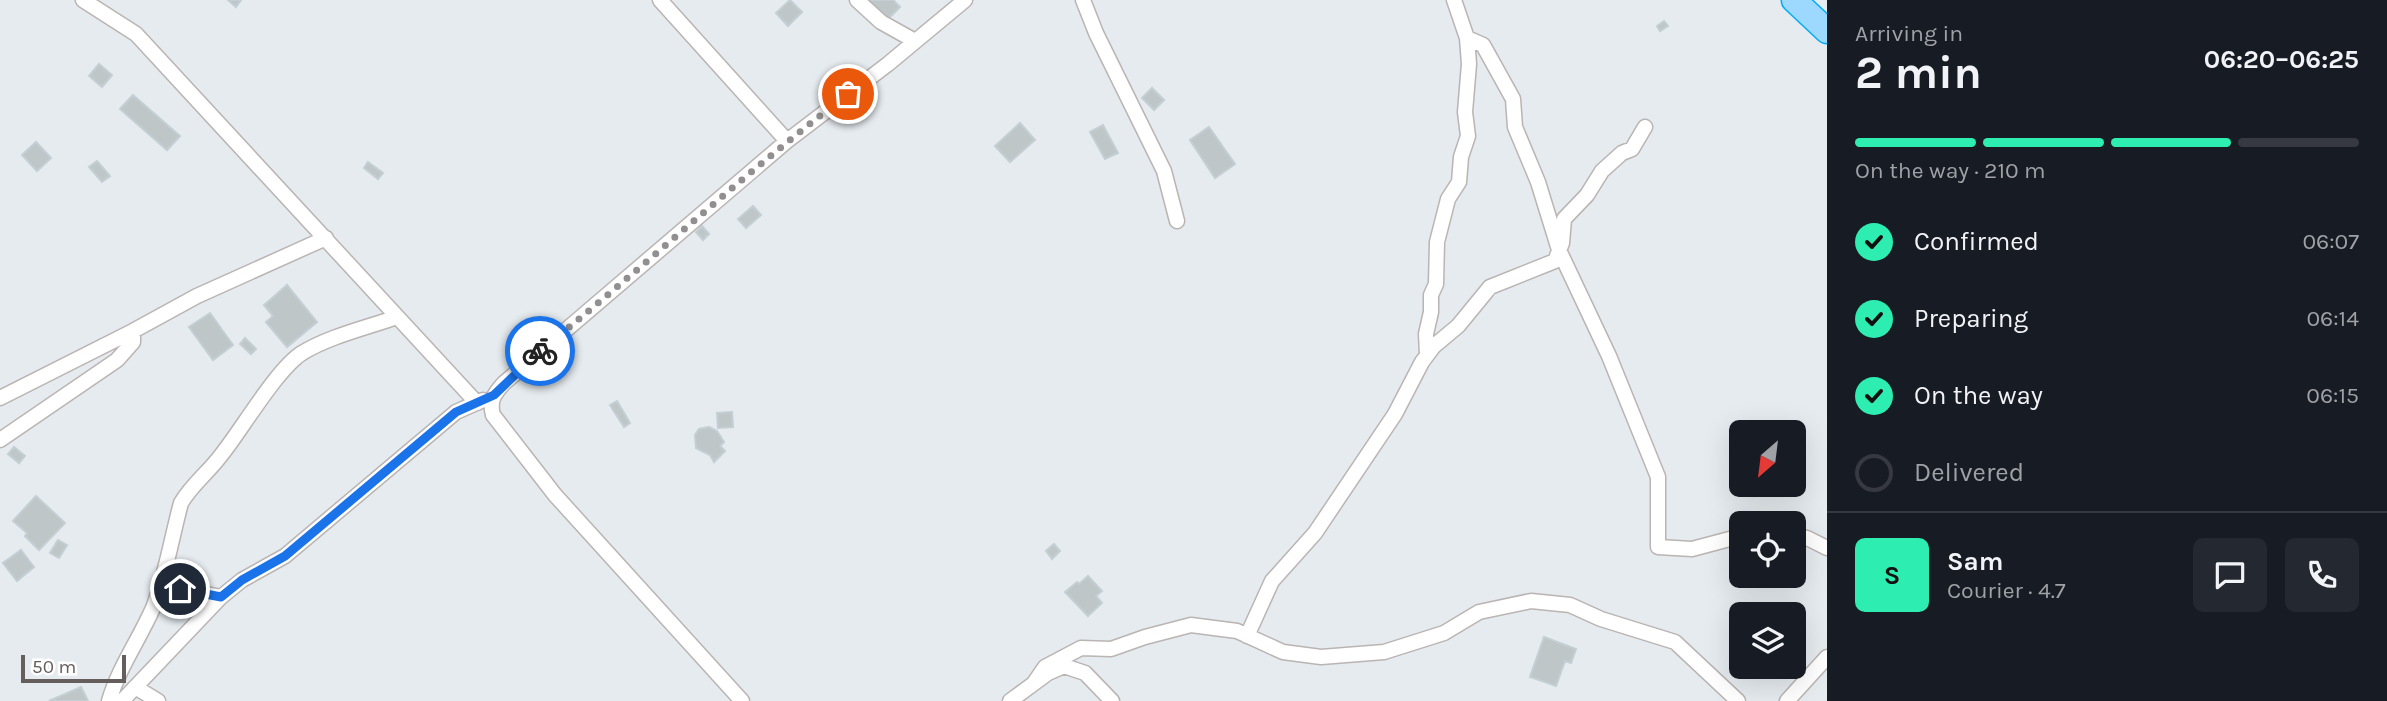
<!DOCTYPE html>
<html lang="en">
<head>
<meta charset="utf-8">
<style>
  :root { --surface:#171b24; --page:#242831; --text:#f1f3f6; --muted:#9ea1a6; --line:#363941; --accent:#2eedb0 }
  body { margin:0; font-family:Karla,sans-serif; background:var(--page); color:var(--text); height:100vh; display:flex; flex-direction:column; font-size:26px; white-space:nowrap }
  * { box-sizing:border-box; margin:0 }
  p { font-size:23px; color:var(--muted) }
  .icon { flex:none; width:38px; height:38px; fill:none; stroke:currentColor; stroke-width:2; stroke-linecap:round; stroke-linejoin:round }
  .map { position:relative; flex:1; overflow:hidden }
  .drawer { display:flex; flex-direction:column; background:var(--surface); width:560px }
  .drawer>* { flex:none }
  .needle { width:46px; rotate:208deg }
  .fabs { position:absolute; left:1729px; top:420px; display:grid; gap:14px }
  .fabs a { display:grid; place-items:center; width:77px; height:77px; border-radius:10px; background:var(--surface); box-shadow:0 7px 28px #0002; font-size:35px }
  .scale { position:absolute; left:21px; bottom:18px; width:105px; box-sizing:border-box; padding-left:7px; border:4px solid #665e5d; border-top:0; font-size:19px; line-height:24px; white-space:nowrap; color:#665e5d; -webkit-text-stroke:5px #fff; paint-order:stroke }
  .pin { position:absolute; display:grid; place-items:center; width:60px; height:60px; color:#fff; margin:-30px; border:4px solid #fff; border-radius:50%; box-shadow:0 2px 7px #0007 }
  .courier { position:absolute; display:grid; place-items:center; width:70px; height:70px; margin:-35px; border:5px solid #1a73e8; border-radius:50%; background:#fff; color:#222; box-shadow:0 2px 9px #0007 }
  .summary em { font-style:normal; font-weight:700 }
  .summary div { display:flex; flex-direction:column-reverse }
  .summary { display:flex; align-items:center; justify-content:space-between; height:119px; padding:0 28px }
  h1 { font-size:46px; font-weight:700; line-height:52px }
  .bar { display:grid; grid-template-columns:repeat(4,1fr); gap:10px 7px; align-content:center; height:84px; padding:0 28px }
  .bar i { height:9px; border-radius:5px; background:var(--line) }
  .bar .current { background:var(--accent) }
  .bar p { grid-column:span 4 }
  .line { display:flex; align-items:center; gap:18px; padding:0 28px; border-top:2px solid var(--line) }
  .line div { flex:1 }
  .round { display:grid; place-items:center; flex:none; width:74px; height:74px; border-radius:10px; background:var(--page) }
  ol { padding:0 28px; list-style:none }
  li { display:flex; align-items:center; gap:21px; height:77px }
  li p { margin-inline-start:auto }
  li .icon { padding:7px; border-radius:50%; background:var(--accent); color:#111; stroke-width:4 }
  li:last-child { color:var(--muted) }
  li i { width:38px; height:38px; border:4px solid var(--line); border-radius:50% }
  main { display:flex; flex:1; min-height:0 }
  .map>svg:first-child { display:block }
</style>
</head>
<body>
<main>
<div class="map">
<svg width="1827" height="701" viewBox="0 0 1827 701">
  <rect width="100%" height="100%" fill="#e5ebef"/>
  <path fill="#bfc6c8" stroke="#c3cfd4" stroke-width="2" d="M228 0H241L236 7Z
    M790 0 802 12 788 26 776 13Z
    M866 0H893L900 7 887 20Z
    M1664 21 1668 26 1660 31 1657 26Z
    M99 64 112 75 102 87 89 76Z
    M1152 88 1164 100 1154 110 1142 98Z
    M133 95 180 136 167 150 120 109Z
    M1020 123 1035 140 1010 162 995 146Z
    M1103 125 1118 153 1105 159 1090 132Z
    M1209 127 1235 164 1215 178 1190 140Z
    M36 142 51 158 37 171 22 155Z
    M97 161 110 176 102 182 89 167Z
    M368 162 383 173 378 179 364 168Z
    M753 206 761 215 746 228 738 219Z
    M702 226 709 234 703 240 696 232Z
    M287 285 317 322 287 347 266 322 273 316 264 305Z
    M210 313 233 345 213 360 189 327Z
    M245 338 256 349 251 354 240 344Z
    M617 401 630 423 624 427 610 405Z
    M732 412 733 427 718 428 717 413Z
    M709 427 717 431 724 442 720 446 725 451 714 462 710 455 696 448 695 435 699 429Z
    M14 447 25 456 19 463 8 454Z
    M36 496 65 523 39 550 25 536 27 533 13 521Z
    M58 540 67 545 59 558 50 553Z
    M1054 544 1060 551 1052 559 1046 551Z
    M21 550 34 567 17 581 3 563Z
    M1088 576 1102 591 1096 596 1102 603 1088 616 1065 592 1077 582 1079 584Z
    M1544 637 1576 649 1571 663 1565 661 1556 686 1530 677Z
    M81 687 88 701H49Z"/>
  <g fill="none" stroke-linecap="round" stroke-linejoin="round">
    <defs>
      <path id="minor" d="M83 0 136 34 477 403
        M660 0 787 141
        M857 0 881 22 915 41
        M1083 0 1096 33 1164 171 1177 221
        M1454 0 1467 38 1483 45 1513 99 1515 127 1538 182 1559 250 1609 356 1658 477V547L1692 549 1741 536
        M1427 355 1426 334 1431 312V295L1436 284 1437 242 1448 199 1459 182 1461 157 1468 136 1465 112 1469 64 1467 38
        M0 398 133 331 197 296 326 238
        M0 440 117 360 133 342V331
        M1794 535 1807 538 1827 548
        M159 584 221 597
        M1247 636 1272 581 1315 533 1395 414 1422 362 1434 346 1458 326 1490 287 1555 261 1562 243 1564 219 1587 195 1602 171 1622 153 1632 149 1645 127
        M1034 683 1045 667 1081 648 1111 649 1145 637 1191 625 1237 631 1283 652 1321 657 1384 652 1444 633 1479 612 1531 601 1570 605 1601 619 1675 642 1738 701
        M135 687 158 701
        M109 701C119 667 139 640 153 608 165 578 172 536 181 503 192 484 209 472 222 454 242 429 277 369 302 353 330 336 366 328 397 317
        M122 701 221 597 242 580 285 556 456 412 483 400
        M742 701 555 495 493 415C489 401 494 394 504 383L787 141 888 64 965 0
        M1010 701 1048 673 1064 666 1085 673 1112 701
        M1787 701 1827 657"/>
      <path id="trunk" d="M1794 0 1827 31"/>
    </defs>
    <use href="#minor" stroke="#bab4b2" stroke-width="17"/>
    <use href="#trunk" stroke="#00adf4" stroke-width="27"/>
    <use href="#minor" stroke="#fff" stroke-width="14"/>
    <use href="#trunk" stroke="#9cd8ff" stroke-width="24"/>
  </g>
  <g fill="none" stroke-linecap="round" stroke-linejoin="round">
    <path stroke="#928f90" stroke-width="7" stroke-dasharray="0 12.6" d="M540 351C644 267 741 176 848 94"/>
    <path stroke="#1a73e8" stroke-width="9" d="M180 589 221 597 242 580 285 556 456 412 494 395 540 351"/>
  </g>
</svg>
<div class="fabs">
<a><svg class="needle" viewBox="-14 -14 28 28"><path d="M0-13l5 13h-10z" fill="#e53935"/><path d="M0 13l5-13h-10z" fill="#9ea1a6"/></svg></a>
<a><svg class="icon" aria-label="locate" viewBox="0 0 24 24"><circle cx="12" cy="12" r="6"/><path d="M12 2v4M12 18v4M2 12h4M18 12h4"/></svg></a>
<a><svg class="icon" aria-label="layers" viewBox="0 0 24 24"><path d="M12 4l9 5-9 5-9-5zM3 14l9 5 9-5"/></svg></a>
</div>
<div class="scale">50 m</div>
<div class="pin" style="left:848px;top:94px;background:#ea580c"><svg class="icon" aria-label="bag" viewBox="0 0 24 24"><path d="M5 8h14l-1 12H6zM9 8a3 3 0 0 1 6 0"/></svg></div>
<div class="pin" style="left:180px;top:589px;background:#1f2937"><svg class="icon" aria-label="home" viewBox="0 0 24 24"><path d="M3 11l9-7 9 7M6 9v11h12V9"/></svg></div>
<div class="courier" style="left:540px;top:351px"><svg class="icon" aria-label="bike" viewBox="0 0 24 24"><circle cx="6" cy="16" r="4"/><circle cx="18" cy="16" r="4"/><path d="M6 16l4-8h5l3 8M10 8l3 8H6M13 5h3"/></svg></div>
</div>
<section class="drawer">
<div class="summary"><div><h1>2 min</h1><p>Arriving in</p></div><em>06:20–06:25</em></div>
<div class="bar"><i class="current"></i><i class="current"></i><i class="current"></i><i></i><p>On the way · 210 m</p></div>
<ol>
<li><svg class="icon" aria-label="check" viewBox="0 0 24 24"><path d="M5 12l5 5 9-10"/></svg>Confirmed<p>06:07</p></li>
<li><svg class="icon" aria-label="check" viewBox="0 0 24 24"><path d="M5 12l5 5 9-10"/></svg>Preparing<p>06:14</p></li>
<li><svg class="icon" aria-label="check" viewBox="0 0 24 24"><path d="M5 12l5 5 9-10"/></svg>On the way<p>06:15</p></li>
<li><i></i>Delivered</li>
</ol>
<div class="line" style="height:126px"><b class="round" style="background:var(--accent);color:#111">S</b><div><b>Sam</b><p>Courier · 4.7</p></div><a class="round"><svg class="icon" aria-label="chat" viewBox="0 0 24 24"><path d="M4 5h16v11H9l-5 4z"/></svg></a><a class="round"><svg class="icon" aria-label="phone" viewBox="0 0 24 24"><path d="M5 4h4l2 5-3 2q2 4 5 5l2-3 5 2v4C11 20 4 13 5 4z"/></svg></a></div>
</section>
</main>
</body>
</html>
